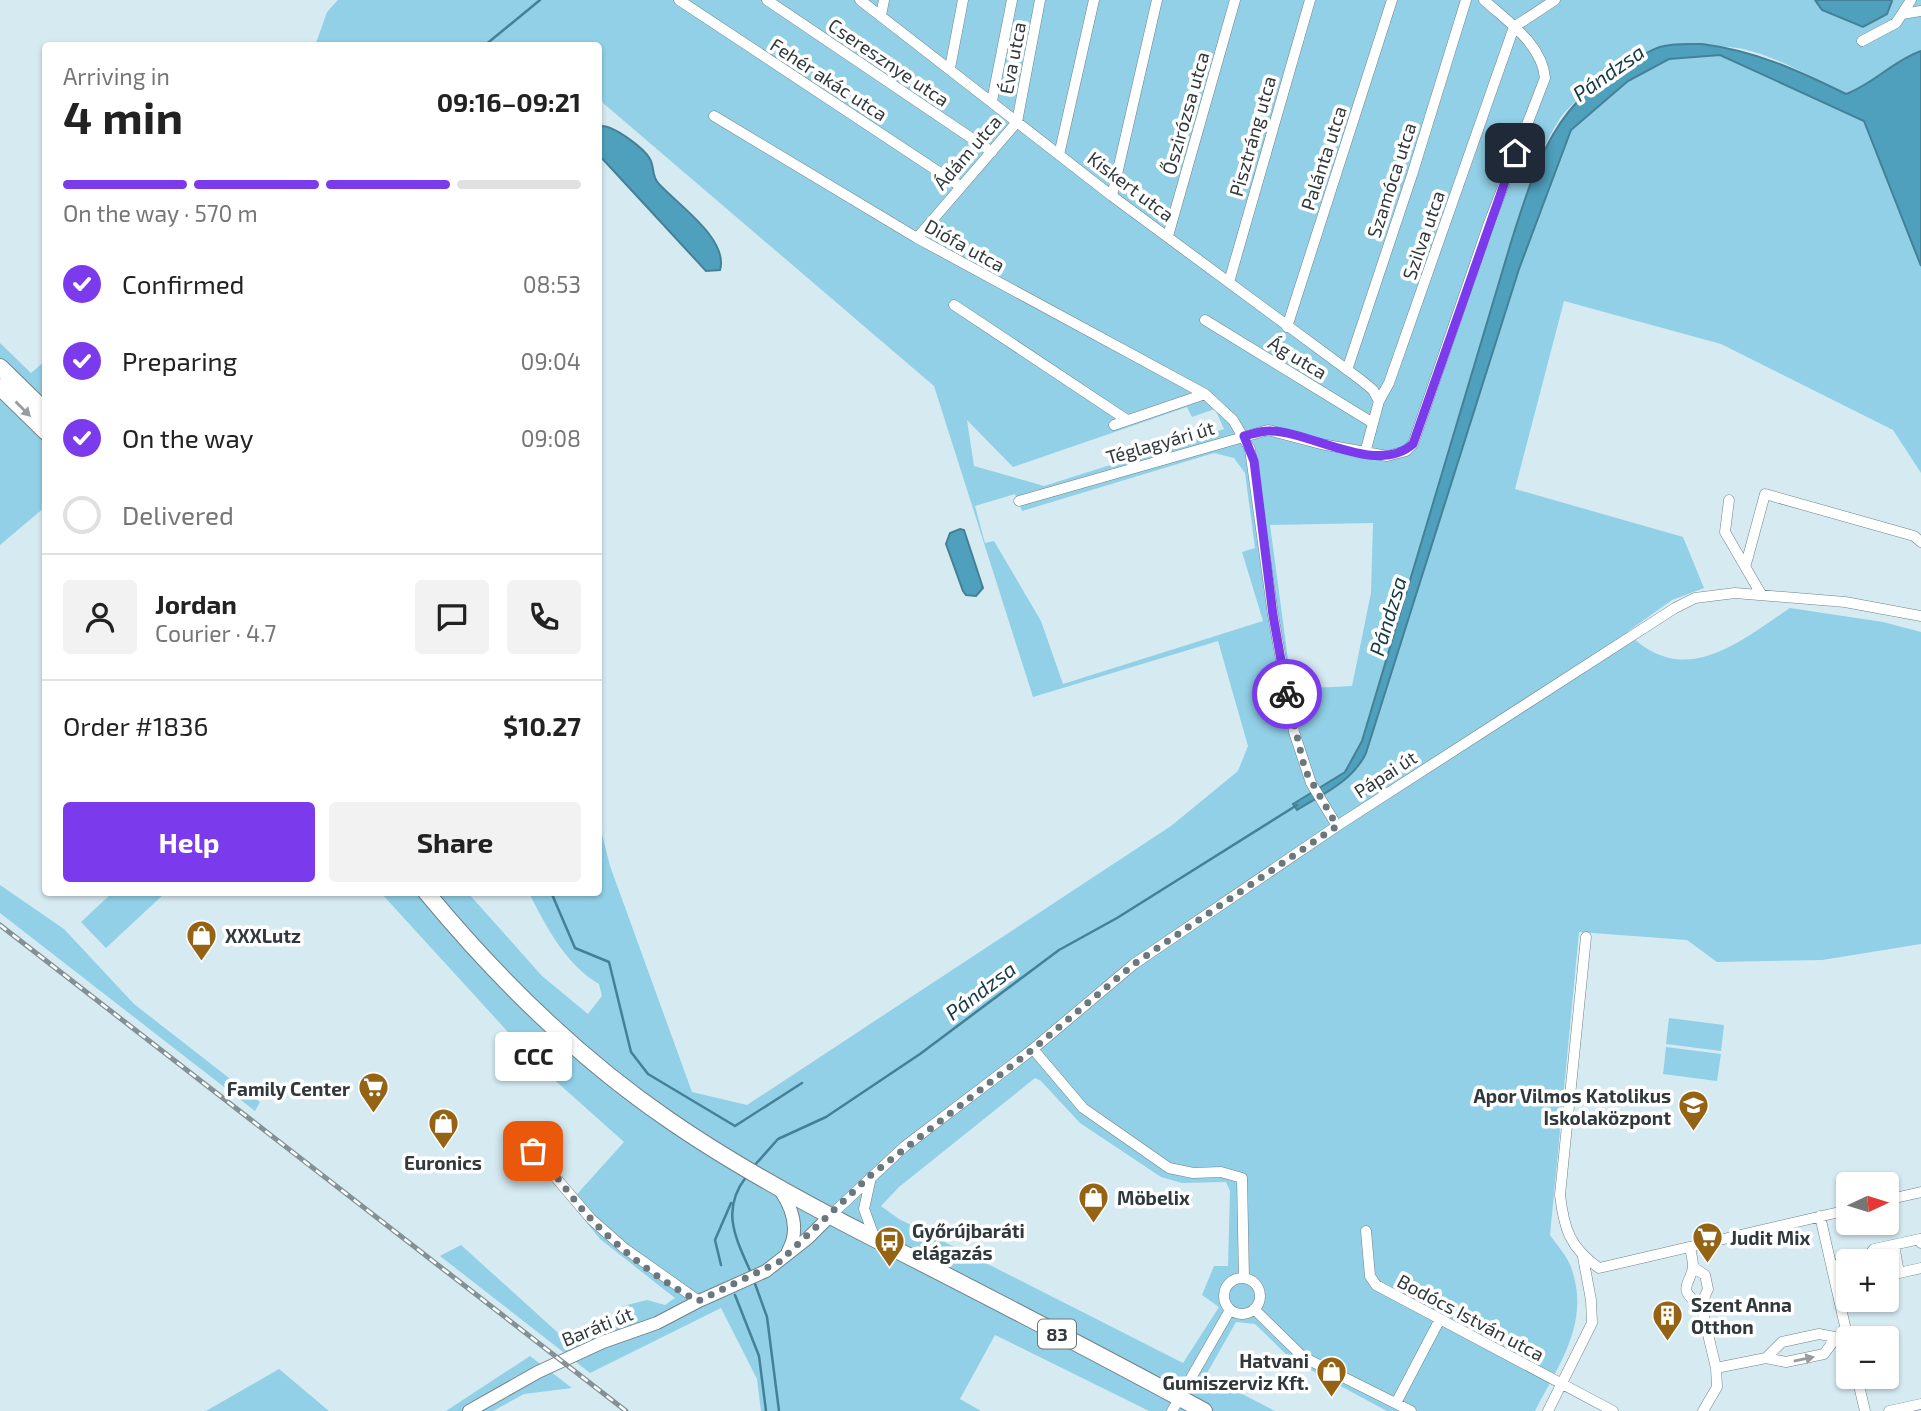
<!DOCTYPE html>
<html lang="en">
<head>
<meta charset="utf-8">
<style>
  :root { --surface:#fff; --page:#f2f2f2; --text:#222; --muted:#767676; --line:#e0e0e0; --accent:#7c3aed }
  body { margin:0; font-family:"Exo 2",sans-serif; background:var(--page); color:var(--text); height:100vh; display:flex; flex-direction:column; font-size:26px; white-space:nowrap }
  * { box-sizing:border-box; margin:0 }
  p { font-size:23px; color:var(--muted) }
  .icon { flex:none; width:38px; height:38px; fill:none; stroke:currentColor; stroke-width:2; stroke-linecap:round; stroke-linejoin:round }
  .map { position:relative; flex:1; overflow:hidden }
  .panel { position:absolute; left:42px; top:42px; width:560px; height:854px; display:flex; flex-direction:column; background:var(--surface); border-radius:7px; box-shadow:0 2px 5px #0004 }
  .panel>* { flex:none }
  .needle { width:46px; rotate:86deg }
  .fabs { position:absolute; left:1836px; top:1172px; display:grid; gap:14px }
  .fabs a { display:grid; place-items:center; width:63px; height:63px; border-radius:7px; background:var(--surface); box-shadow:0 2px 5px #0004; font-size:35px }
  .pin { position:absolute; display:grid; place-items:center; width:60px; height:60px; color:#fff; margin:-30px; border-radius:14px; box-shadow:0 4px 10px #0006 }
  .courier { position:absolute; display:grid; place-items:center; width:70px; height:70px; margin:-35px; border:5px solid #7c3aed; border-radius:50%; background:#fff; color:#222; box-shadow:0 2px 9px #0007 }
  .bubble { position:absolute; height:49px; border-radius:7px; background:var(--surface); box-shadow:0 2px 5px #0004; font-size:23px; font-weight:700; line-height:49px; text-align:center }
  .head em { font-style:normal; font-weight:700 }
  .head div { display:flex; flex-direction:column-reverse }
  .head { display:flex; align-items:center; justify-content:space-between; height:119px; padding:0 21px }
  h1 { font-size:46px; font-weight:700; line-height:52px }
  .bar { display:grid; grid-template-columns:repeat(4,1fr); gap:10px 7px; align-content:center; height:84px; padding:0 21px }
  .bar i { height:9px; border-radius:5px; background:var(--line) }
  .bar .current { background:var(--accent) }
  .bar p { grid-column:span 4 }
  .line { display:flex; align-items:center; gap:18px; padding:0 21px; border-top:2px solid var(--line) }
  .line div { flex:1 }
  .round { display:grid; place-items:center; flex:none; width:74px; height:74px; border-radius:7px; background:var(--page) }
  ol { padding:0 21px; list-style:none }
  li { display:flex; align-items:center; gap:21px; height:77px }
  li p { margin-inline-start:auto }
  li .icon { padding:7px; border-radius:50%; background:var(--accent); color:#fff; stroke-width:4 }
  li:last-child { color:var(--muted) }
  li i { width:38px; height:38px; border:4px solid var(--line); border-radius:50% }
  .primary-button { display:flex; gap:14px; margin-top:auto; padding:14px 21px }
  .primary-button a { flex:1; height:80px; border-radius:7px; background:var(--accent); color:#fff; font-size:28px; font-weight:700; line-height:80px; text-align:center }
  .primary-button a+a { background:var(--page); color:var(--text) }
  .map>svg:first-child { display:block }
</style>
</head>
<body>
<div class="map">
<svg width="1921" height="1411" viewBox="0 0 1921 1411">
  <rect width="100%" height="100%" fill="#d6eaf2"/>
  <path fill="#91d0e7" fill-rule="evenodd" d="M338 0H1815L1822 10 1863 27 1891 0H1921V51C1893 61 1873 84 1846 94 1813 78 1778 57 1743 49 1730 46 1675 43 1663 46 1635 51 1575 96 1559 120 1539 150 1523 203 1512 239L1362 741 1350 766 1338 778 1358 768 1366 753 1519 269 1571 130 1628 81 1670 59 1720 55 1864 121 1921 266V473L1893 430 1721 344 1564 301 1515 489 1683 537 1704 588 1672 600 1627 632C1683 690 1737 644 1790 608L1883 622 1921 632V944L1822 960 1717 962 1687 940 1579 932 1550 1235C1557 1245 1567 1256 1571 1267 1591 1322 1559 1364 1535 1411H1387L1292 1360 1255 1324 1236 1322 1206 1375 1275 1411H1149L995 1335 960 1399 981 1411H761L757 1379 721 1308 590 1373 440 1256 461 1245 566 1340 623 1315V1306L647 1300 665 1305 675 1298 600 1239 570 1202 624 1142 540 1067 381 893H468L542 976 588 1014 602 996 599 984C565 964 546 926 529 893L598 892 599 822 610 866 692 1092 747 1105 1171 826 1238 771 1248 746 1218 641 1033 697 934 386 603 103 599 92 598 46H315L327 12ZM1187 407 1192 417 1215 409 1224 429 1044 486 974 466 967 420 1013 467ZM1214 453 1234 458 1245 473 1255 548 1242 552 1263 621 1063 684 1041 621 994 541 985 543 975 506 1015 494 1022 511ZM1373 523 1371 593 1352 686 1292 689 1270 525ZM1035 1078 1041 1081 1080 1123 1161 1177 1182 1183 1226 1182 1230 1191 1228 1266H1214L1202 1295 1219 1307 1183 1363 899 1219 881 1206 899 1187Z
    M0 343 31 373 46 360 45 507 0 545Z
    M0 885 64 929 134 1004 260 1102 255 1111 0 913Z
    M113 892 165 893 106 948 81 922Z
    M1669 1018 1724 1025 1721 1051 1666 1044Z
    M1666 1047 1721 1054 1717 1081 1663 1074Z
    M530 1356 572 1388 524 1394 493 1411H446Z
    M279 1369 329 1411H206Z"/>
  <path fill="#4ea0bc" stroke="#458196" stroke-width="2" d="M1815 0H1891L1892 1 1887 14 1863 27 1822 10Z
    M1702 44C1756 51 1797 70 1846 94 1873 84 1893 61 1921 51V266L1864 121 1720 55 1669 59 1628 81 1571 130 1519 269 1366 753C1353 781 1323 794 1297 810L1293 804 1345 772 1362 741 1512 239C1536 164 1555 100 1630 62 1641 56 1653 48 1664 46 1676 43 1690 44 1702 44Z
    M602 126C614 126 644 148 650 159 655 168 651 176 659 184 677 204 729 239 720 270L706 271 599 155V128Z
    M960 529 964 530 983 588 976 596 966 595 963 591 946 544 950 533Z"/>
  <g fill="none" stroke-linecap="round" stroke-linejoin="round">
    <path stroke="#458196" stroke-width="2.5" d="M484 46 540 0
      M551 892 575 948 609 962 631 1052 648 1074 735 1126 802 1083
      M754 1166 778 1139 826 1117 920 1054 1059 950 1117 918 1297 805
      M746 1177C720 1211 736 1239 752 1275
      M721 1265 715 1240 731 1203
      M754 1281 767 1317 779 1411
      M735 1295 759 1356 766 1411"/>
    <defs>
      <path id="minor" d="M679 0 960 186
        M767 0 992 152
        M860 0 1112 196 1361 380 1373 390 1379 401
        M1902 14 1911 0
        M881 15 884 0
        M1862 41 1896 23 1902 14 1921 11
        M950 68 963 0
        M992 101 1012 0
        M714 116 917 238 1205 394 1233 420 1250 449 1273 615 1294 732 1311 783 1337 826
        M1059 155 1094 0
        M1112 196 1157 0
        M1168 236 1235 0
        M917 238 1017 122 1040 0
        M1229 282 1310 0
        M954 305 1127 420
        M1205 320 1373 423
        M1287 327 1392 0
        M1347 370 1412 175 1466 0
        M1114 425 1205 394
        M1365 453 1379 401 1389 383 1514 27 1555 0
        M1729 500 1725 532 1761 594
        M1019 501 1268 430 1321 444 1387 456 1406 451 1413 444 1489 223 1545 78C1542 44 1508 22 1484 0
        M1746 564 1765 494 1914 536 1921 542
        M1586 937 1560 1195C1564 1229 1570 1248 1599 1268L1848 1210
        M1033 1049 1083 1108 1169 1168 1193 1173 1221 1172 1242 1178 1244 1278
        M533 1151 591 1219 624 1248 699 1301
        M871 1177 864 1209 875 1239
        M1886 1200 1921 1192
        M830 1216 904 1147 1033 1049 1134 964 1337 826 1675 608 1695 598 1735 593 1845 602 1921 616
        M1820 1216 1848 1339
        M1366 1231 1370 1276 1376 1285 1613 1411
        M1894 1245 1899 1273 1921 1268
        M1690 1248C1691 1253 1693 1260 1693 1266 1692 1283 1674 1289 1701 1305
        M1853 1262 1866 1258 1874 1249 1920 1239 1921 1243
        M1832 1266 1848 1263
        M1693 1267 1705 1275 1708 1289 1701 1305 1716 1368 1717 1387 1703 1411
        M1224 1296a18 18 0 1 1 36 0a18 18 0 1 1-36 0Z
        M1254 1309 1303 1357 1411 1411
        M1766 1358 1782 1342 1819 1334 1840 1338
        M1716 1368 1766 1358 1786 1362 1824 1354 1835 1339
        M1857 1377 1865 1411
        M1396 1403 1439 1321
        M1172 1411 1230 1310
        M1548 1411 1592 1323 1591 1300 1583 1257
        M1889 1411 1921 1404"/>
      <path id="tertiary" d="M780 1190C793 1209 800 1230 788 1251
        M469 1411 538 1372 603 1342 657 1323 699 1301 766 1271 808 1238 830 1216"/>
      <path id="primary" d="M0 367 46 412
        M0 387 46 432
        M426 892C497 978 577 1057 669 1120 734 1165 804 1203 875 1239 985 1295 1095 1352 1204 1411"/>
    </defs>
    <use href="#minor" stroke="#708289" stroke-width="11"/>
    <use href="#tertiary" stroke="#708289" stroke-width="14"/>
    <use href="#primary" stroke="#708289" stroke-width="18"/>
    <use href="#minor" stroke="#fff" stroke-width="10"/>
    <use href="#tertiary" stroke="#fff" stroke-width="12"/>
    <use href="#primary" stroke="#fff" stroke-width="16"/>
    <defs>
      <path id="rail" d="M0 925 626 1411"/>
    </defs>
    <use href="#rail" stroke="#839196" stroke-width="5"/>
    <use href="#rail" stroke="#fff" stroke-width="2.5" stroke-dasharray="8" stroke-linecap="butt"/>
  </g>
  <defs><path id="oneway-solid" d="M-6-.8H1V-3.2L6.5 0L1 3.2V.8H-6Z" transform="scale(1.75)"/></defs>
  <g fill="#989c9e">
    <use href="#oneway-solid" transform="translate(23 409) rotate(45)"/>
    <use href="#oneway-solid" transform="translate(1804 1359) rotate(-12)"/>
  </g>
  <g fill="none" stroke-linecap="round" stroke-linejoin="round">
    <path stroke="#6b777c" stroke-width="7" stroke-dasharray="0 12.6" d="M533 1151C555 1171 570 1197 590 1218 619 1249 660 1281 698 1301L779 1262 871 1175 1033 1049 1134 964 1337 826 1305 770 1287 694"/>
    <path stroke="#7c3aed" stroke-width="9" d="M1287 694 1273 615 1254 461 1244 436C1253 434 1262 430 1271 431 1312 432 1377 476 1413 444L1515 153"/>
  </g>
  <defs>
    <symbol id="shop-pin" viewBox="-11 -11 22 30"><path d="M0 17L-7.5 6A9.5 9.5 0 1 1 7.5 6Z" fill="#946314" stroke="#fff"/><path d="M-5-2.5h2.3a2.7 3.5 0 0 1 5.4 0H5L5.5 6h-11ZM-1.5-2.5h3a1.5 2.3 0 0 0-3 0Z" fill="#fff"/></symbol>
    <symbol id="supermarket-pin" viewBox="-11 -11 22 30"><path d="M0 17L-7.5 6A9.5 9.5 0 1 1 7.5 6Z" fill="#946314" stroke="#fff"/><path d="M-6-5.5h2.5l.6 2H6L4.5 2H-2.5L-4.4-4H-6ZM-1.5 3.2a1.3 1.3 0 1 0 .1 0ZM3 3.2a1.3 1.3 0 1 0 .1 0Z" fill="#fff"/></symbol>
    <symbol id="school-pin" viewBox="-11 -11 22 30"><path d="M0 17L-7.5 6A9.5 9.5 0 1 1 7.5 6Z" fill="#946314" stroke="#fff"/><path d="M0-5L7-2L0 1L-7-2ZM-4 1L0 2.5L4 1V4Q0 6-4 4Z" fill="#fff"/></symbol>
    <symbol id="bus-pin" viewBox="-11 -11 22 30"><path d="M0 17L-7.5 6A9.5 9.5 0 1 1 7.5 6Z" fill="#946314" stroke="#fff"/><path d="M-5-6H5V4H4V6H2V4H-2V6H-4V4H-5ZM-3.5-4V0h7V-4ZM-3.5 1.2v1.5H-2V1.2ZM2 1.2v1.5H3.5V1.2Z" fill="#fff"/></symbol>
    <symbol id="building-pin" viewBox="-11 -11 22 30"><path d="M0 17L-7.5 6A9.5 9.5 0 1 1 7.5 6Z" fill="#946314" stroke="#fff"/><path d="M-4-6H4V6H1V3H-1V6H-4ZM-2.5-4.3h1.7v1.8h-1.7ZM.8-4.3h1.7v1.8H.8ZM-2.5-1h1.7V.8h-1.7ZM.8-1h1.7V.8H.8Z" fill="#fff"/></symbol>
  </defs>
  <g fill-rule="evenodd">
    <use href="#shop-pin" x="184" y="918" width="35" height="47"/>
    <use href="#supermarket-pin" x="356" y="1070" width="35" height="47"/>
    <use href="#school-pin" x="1676" y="1088" width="35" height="47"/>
    <use href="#shop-pin" x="426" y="1106" width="35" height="47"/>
    <use href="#shop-pin" x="1076" y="1180" width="35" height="47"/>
    <use href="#supermarket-pin" x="1690" y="1220" width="35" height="47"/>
    <use href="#bus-pin" x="872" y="1224" width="35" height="47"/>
    <use href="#building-pin" x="1650" y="1298" width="35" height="47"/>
    <use href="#shop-pin" x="1314" y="1354" width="35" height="47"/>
  </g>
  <g text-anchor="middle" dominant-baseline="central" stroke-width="7" stroke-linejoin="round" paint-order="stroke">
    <rect fill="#fff" stroke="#6f7476" stroke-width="2" x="1038" y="1319.5" width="38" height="29" rx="5"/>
    <g font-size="18" font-weight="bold" fill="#31393c">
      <text x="1057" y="1334">83</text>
    </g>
    <g font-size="19" fill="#31393c" stroke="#fff">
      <text transform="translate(1012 58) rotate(-79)">Éva utca</text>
      <text transform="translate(889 62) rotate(34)">Cseresznye utca</text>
      <text transform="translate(829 79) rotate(33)">Fehér akác utca</text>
      <text transform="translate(1185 113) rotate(-74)">Őszirózsa utca</text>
      <text transform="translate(1252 136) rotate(-74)">Pisztráng utca</text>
      <text transform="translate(967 152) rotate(-49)">Ádám utca</text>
      <text transform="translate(1323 158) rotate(-72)">Palánta utca</text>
      <text transform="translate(1391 180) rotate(-72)">Szamóca utca</text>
      <text transform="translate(1131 186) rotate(37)">Kiskert utca</text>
      <text transform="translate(1423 235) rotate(-71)">Szilva utca</text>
      <text transform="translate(965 245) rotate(29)">Diófa utca</text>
      <text transform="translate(1298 357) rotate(31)">Ág utca</text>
      <text transform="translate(1160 442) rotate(-16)">Téglagyári út</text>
      <text transform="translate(1385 774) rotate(-33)">Pápai út</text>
      <text transform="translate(1471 1317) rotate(28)">Bodócs István utca</text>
      <text transform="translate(597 1326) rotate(-22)">Baráti út</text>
    </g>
    <g font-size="19" font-weight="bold" fill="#31393c" stroke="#fff" text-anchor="start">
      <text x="225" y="935">XXXLutz</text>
      <text x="350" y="1088" text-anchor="end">Family Center</text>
      <text x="1671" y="1095" text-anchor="end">Apor Vilmos Katolikus<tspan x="1671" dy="22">Iskolaközpont</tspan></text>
      <text x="443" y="1162" text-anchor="middle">Euronics</text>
      <text x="1117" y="1197">Möbelix</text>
      <text x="912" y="1230">Győrújbaráti<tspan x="912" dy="22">elágazás</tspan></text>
      <text x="1730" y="1237">Judit Mix</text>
      <text x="1691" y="1304">Szent Anna<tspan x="1691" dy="22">Otthon</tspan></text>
      <text x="1309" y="1360" text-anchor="end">Hatvani<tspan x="1309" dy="22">Gumiszerviz Kft.</tspan></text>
    </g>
    <g font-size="21" font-style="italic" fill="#143a46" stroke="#fff">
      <text transform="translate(1608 72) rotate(-35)">Pándzsa</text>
      <text transform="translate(1387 616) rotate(-73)">Pándzsa</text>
      <text transform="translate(980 990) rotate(-37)">Pándzsa</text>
    </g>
  </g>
</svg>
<div class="fabs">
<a><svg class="needle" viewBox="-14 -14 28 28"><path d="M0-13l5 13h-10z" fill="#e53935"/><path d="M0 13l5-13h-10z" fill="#767676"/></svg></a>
<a>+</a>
<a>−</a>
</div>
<div class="pin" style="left:533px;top:1151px;background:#ea580c"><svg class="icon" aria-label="bag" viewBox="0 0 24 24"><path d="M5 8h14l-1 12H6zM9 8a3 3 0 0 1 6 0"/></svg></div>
<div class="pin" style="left:1515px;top:153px;background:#1f2937"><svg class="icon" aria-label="home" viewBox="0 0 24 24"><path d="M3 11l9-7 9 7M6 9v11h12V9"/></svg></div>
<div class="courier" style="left:1287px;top:694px"><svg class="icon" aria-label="bike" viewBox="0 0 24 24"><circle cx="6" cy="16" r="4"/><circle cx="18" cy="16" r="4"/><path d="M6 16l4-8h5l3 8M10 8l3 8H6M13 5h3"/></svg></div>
<div class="bubble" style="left:495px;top:1032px;width:77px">CCC</div>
<section class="panel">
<div class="head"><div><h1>4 min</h1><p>Arriving in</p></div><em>09:16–09:21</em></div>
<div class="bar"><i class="current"></i><i class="current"></i><i class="current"></i><i></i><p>On the way · 570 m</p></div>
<ol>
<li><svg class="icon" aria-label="check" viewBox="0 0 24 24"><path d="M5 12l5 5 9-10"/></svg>Confirmed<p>08:53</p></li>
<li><svg class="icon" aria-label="check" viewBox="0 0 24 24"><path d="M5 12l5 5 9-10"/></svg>Preparing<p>09:04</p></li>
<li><svg class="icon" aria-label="check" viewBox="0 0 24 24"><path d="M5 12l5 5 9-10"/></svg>On the way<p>09:08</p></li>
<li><i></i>Delivered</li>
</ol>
<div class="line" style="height:126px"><a class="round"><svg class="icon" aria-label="person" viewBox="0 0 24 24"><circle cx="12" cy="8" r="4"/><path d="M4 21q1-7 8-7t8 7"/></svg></a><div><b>Jordan</b><p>Courier · 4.7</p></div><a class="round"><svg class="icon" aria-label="chat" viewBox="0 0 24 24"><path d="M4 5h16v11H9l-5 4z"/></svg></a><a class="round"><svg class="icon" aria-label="phone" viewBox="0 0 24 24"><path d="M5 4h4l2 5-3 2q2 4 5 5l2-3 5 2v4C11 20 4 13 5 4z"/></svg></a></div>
<div class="line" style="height:91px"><div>Order #1836</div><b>$10.27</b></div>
<div class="primary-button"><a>Help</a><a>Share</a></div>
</section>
</div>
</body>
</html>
